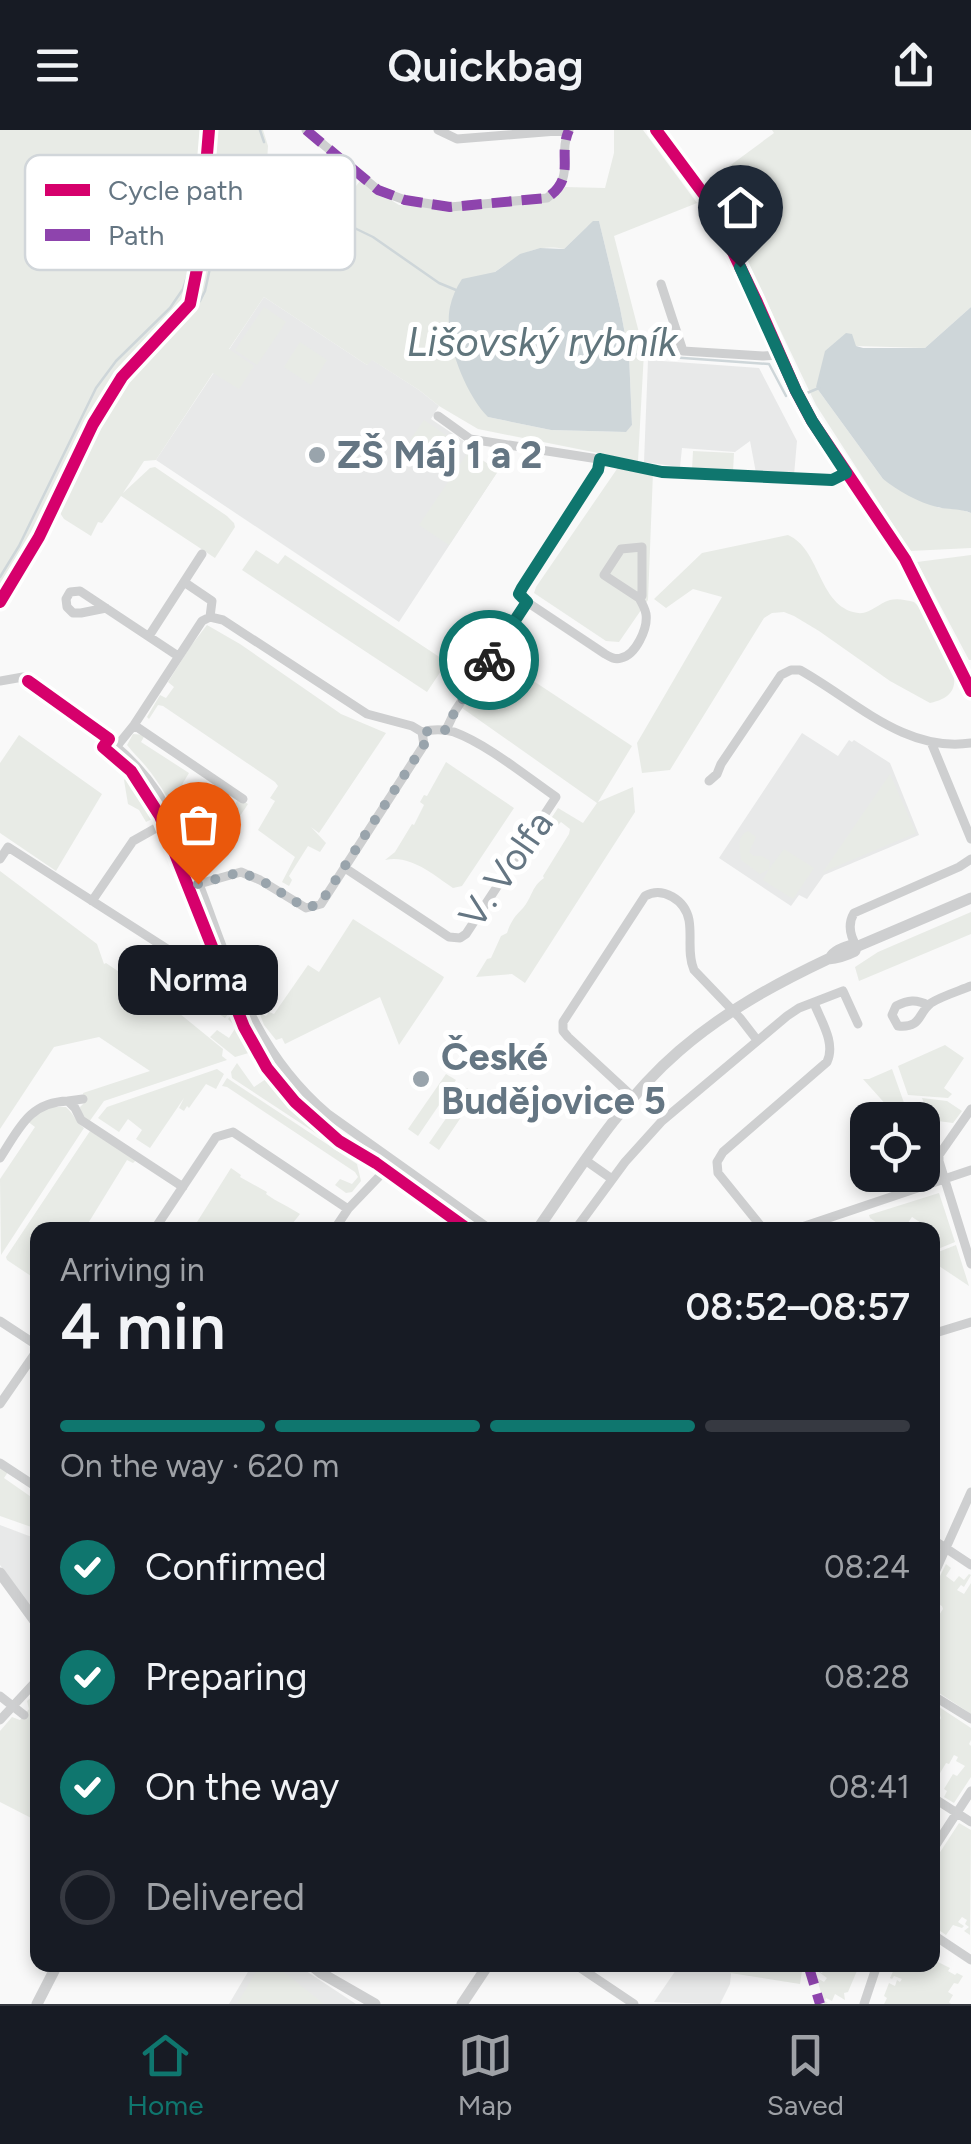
<!DOCTYPE html>
<html lang="en">
<head>
<meta charset="utf-8">
<style>
  :root { --surface:#171b24; --page:#242831; --text:#f1f3f6; --muted:#9ea1a6; --line:#363941; --accent:#0f766e }
  body { margin:0; font-family:Figtree,sans-serif; background:var(--page); color:var(--text); height:100vh; display:flex; flex-direction:column; font-size:38px; white-space:nowrap }
  * { box-sizing:border-box; margin:0 }
  p { font-size:32px; color:var(--muted) }
  .icon { flex:none; width:55px; height:55px; fill:none; stroke:currentColor; stroke-width:2; stroke-linecap:round; stroke-linejoin:round }
  .map { position:relative; flex:1; overflow:hidden }
  .side { position:absolute; left:30px; top:1092px; width:910px; height:750px; display:flex; flex-direction:column; background:var(--surface); border-radius:20px; box-shadow:0 5px 15px #0003 }
  .side>* { flex:none }
  .controls { position:absolute; left:850px; top:972px; display:grid; gap:20px }
  .controls a { display:grid; place-items:center; width:90px; height:90px; border-radius:20px; background:var(--surface); box-shadow:0 5px 15px #0003; font-size:50px }
  .pin { position:absolute; display:grid; place-items:center; width:85px; height:85px; color:#fff; margin:-102px -42px; border-radius:50% 50% 50% 0; rotate:-45deg; box-shadow:0 0 10px #0007 }
  .pin .icon { rotate:45deg }
  .courier { position:absolute; display:grid; place-items:center; width:100px; height:100px; margin:-50px; border:8px solid #0f766e; border-radius:50%; background:#fff; color:#222; box-shadow:0 2px 12px #0007 }
  .bubble { position:absolute; height:70px; border-radius:20px; background:var(--surface); box-shadow:0 5px 15px #0003; font-size:32px; font-weight:600; line-height:70px; text-align:center }
  .summary em { font-style:normal; font-weight:600 }
  .summary div { display:flex; flex-direction:column-reverse }
  .summary { display:flex; align-items:center; justify-content:space-between; height:170px; padding:0 30px }
  h1 { font-size:65px; font-weight:600; line-height:75px }
  .bar { display:grid; grid-template-columns:repeat(4,1fr); gap:15px 10px; align-content:center; height:120px; padding:0 30px }
  .bar i { height:12px; border-radius:8px; background:var(--line) }
  .bar .active { background:var(--accent) }
  .bar p { grid-column:span 4 }
  ol { padding:0 30px; list-style:none }
  li { display:flex; align-items:center; gap:30px; height:110px }
  li p { margin-inline-start:auto }
  li .icon { padding:10px; border-radius:50%; background:var(--accent); color:#fff; stroke-width:4 }
  li:last-child { color:var(--muted) }
  li i { width:55px; height:55px; border:5px solid var(--line); border-radius:50% }
  header { display:flex; justify-content:space-between; align-items:center; height:130px; padding:0 30px; background:var(--surface); font-size:45px; font-weight:600 }
  .menu { display:flex; justify-content:space-around; align-items:center; height:140px; border-top:2px solid var(--line); background:var(--surface); font-size:28px; color:var(--muted) }
  .menu a { display:grid; justify-items:center; gap:5px }
  .menu .active { color:var(--accent) }
  .map>svg:first-child { display:block }
</style>
</head>
<body>
<header><svg class="icon" aria-label="menu" viewBox="0 0 24 24"><path d="M4 6h16M4 12h16M4 18h16"/></svg>Quickbag<svg class="icon" aria-label="share" viewBox="0 0 24 24"><path d="M12 15V3M7 8l5-5 5 5M5 13v7h14v-7"/></svg></header>
<div class="map">
<svg width="971" height="1874" viewBox="0 0 971 1874">
  <rect width="100%" height="100%" fill="#f9f9f9"/>
  <path fill="#e8e9e9" d="M264 167 367 235 371 229 419 260 439 276 431 289 465 312 463 317 498 341 399 492 156 330Z
    M648 230 759 238 797 311 794 345 756 343 750 311 735 322 682 318 680 337 644 332Z
    M802 603 838 626 849 610 852 612 854 610 890 633 919 705 824 745 807 769 799 765 791 776 719 728Z
    M0 1395 37 1409V1486L0 1435Z
    M252 1835H297L356 1874H229Z
    M669 1835H732L730 1854 720 1874 654 1872 676 1840Z"/>
  <path fill="#e8ebe6" fill-rule="evenodd" d="M0 0H263L268 16 263 95H308L340 86 343 72 360 51 399 75 450 79 544 72 565 57 605 58 614 23V0H643L697 73 614 106 644 222 638 331 478 299 439 276 419 260 372 230 367 235 264 167 229 219 254 236 239 259 213 243 156 330 144 331 123 363 150 338 155 337 227 386 234 393 235 397 215 428 121 366 102 393 98 392 91 406 64 389 54 374 48 370 28 414 0 456ZM599 91 620 178 629 225 632 295 625 302 551 300 488 287 495 142C517 126 536 113 564 119L587 97Z
    M772 0H971V177L925 218 856 216 816 257 883 349 939 378H956L971 383V418L910 421 816 275 709 51 774 3Z
    M264 177 286 192 257 235 235 220Z
    M300 212 327 230 311 255 284 237Z
    M424 290 450 308 432 334 406 316Z
    M469 321 498 341 449 415 419 395Z
    M693 321 734 323 733 342 692 340Z
    M619 336 653 342 648 470 619 512 606 511 534 463 536 457Z
    M788 405C820 419 818 472 853 482 869 487 876 474 890 470 897 468 907 470 914 472 927 484 933 498 941 514 953 538 968 565 930 573L890 551 819 501 794 486 784 482 772 483 764 488 670 640 642 643 637 613 722 467 693 459 666 478 654 469 702 423Z
    M256 420 278 434 285 425 447 532 427 562 242 440Z
    M971 425V530H969L917 432Z
    M207 495 240 514 341 584 386 603 319 703 311 697 326 713 320 722 308 716 289 746 292 750 289 756 282 752 295 727 258 700 275 671 270 668 278 656 275 652 163 576 158 575 149 589 147 587 160 565 166 568 174 557 168 552 190 517Z
    M500 529 632 616 598 672 633 657 635 682 525 853 512 844 476 847 487 829 491 828 501 806 507 803C511 791 515 786 523 778 532 768 531 757 544 748L543 746 569 704 570 699 561 692 555 698 548 693 558 678 583 693 597 673 462 578Z
    M133 604 145 605 141 612 189 643 174 668 188 678 184 685 199 695 193 705 208 714 239 668 248 674 202 743C188 710 175 676 154 647 146 635 136 626 127 615Z
    M19 605 102 664 56 741 0 703V633Z
    M446 632 514 678 462 756 453 758C434 745 410 724 385 730L395 722 412 694 414 695 424 675 420 672 424 665 427 666Z
    M130 644 158 686 146 692 139 680 128 674 124 650Z
    M890 644 916 703 823 742Z
    M748 701 756 707 749 722 754 726H762L770 731 769 739 784 719 814 738 793 769 763 750 769 739 760 744 741 730C740 720 736 706 748 701Z
    M0 741 97 814 104 834 106 833 174 879 223 919 222 926 227 930 104 971 89 992 81 985 80 977 85 972 83 963 150 941 99 907 54 917 0 999Z
    M971 782V804L859 851 855 837 878 822Z
    M353 789 444 847 442 851 399 915 380 867 285 914 282 908 276 910 264 895 259 882 266 886 269 882 274 884 308 835 319 842Z
    M218 842 221 851 211 859 230 882 225 888 202 873 205 868 201 872 185 863 196 846 201 849 202 844Z
    M233 883 252 922 235 927 210 907 217 900 229 908 236 897 228 889Z
    M945 915 964 928 944 958 952 964 948 968 908 965 898 936Z
    M237 933 254 957 269 947C297 977 325 1007 361 1027L358 1031 232 948 231 942Z
    M217 939 224 944 216 959 206 954 189 978 187 976 184 981 179 978 184 968 150 1018 136 1009 142 1000 128 989 119 1002 98 988 107 977Z
    M892 939 908 984 897 987 863 949H869Z
    M446 944 456 950 418 1006 408 999Z
    M227 948 357 1034 361 1051 352 1062 346 1063 335 1055 340 1049 352 1054 358 1047 355 1042 227 957 222 956Z
    M467 958 476 965 439 1020 429 1013Z
    M922 968 947 971 962 981 953 993 930 990Z
    M46 977H66C74 984 76 992 84 998L1 1125 0 1049 35 997 27 991Z
    M90 1001 136 1030 133 1033 127 1030 84 1100H38L37 1150 7 1130 6 1127Z
    M231 1038 241 1045 240 1047 267 1062 266 1064C277 1072 288 1076 300 1084L293 1093 290 1092 286 1100H192Z
    M939 1063 955 1112 933 1121 932 1100 912 1087 903 1100H887L870 1088 869 1085Z
    M956 1115 969 1156 933 1132V1124Z
    M0 1337 8 1342 4 1348 37 1371V1399L0 1386Z
    M946 1434 951 1438 946 1446 954 1452 959 1446 964 1450 969 1444 971 1445 964 1457 961 1455 957 1460 964 1464 971 1453V1584L933 1559 940 1543 933 1538 934 1494 933 1483 939 1485 943 1479 942 1476 933 1472 932 1462Z
    M37 1562V1691L0 1672V1601L12 1587 20 1590 29 1579 27 1571Z
    M933 1573 971 1598V1610L969 1614 971 1616V1647L954 1673 944 1667 947 1661 944 1659 953 1644 957 1646 965 1636 956 1631 958 1627 954 1625 949 1634 946 1633 933 1655V1596L935 1597 941 1588 940 1585 933 1581Z
    M959 1693 971 1700 970 1805 964 1801 969 1797 965 1794 967 1790 962 1787 958 1792 964 1796 962 1798 953 1795 946 1805 933 1796V1760L940 1748 938 1745 933 1743V1733Z
    M933 1826 936 1831 950 1838 948 1841 955 1845 957 1843 963 1846 958 1854 954 1853 948 1862 953 1865 949 1872 951 1874H884L887 1868 884 1866 889 1853 895 1856 897 1850 900 1852 902 1849 894 1846 892 1849 890 1848 896 1835H926L923 1839 927 1841 932 1835Z
    M260 1835H275L324 1874H237Z
    M731 1835H803L800 1854 730 1843Z
    M827 1835 859 1836 848 1862 844 1863 845 1870 835 1864 832 1871 826 1868 825 1871 828 1873 824 1874 817 1848 824 1852 827 1848 816 1840 822 1843Z"/>
  <path fill="#ced6d9" d="M593 91H599L620 178 629 225 632 295 626 302 551 300 488 287C466 265 443 209 450 177 452 167 456 158 462 149L495 142 520 124 540 118 564 119Z
    M971 177V383C959 378 949 380 937 377 919 373 897 360 883 349L816 257 825 221 846 203 852 204 856 216 863 218H925Z"/>
  <g fill="none" stroke-linecap="round" stroke-linejoin="round">
    <path stroke="#ced6d9" stroke-width="2.5" d="M216 0C213 28 209 47 225 72 233 83 236 89 248 94
      M260 0 264 12
      M203 46 207 0
      M199 86 202 54
      M169 204 200 171 205 161 215 115
      M627 224 769 234 786 266
      M807 263 819 258
      M0 447 19 416 96 258 116 231 170 178 183 159 193 129 215 113 250 94 305 98 340 91 373 107 439 153 456 160"/>
    <path stroke="#cecfd0" stroke-width="9" d="M306 0 378 60 405 70 450 77 547 68C577 47 557 26 569 0
      M438 0 457 9 569 0
      M661 154 683 221 763 226 779 225
      M438 286 470 309 611 331 662 342 832 350 846 343
      M600 329 597 340 519 464 527 472 605 524C610 527 615 530 621 528 636 525 648 498 646 484 645 479 642 473 639 468
      M642 417V466L639 468 604 445 621 419Z
      M106 478 81 483H73L67 477 66 469 70 462 80 461 178 526
      M210 487 223 490 367 584 412 596 422 602
      M149 506 202 424
      M0 551 23 547C70 583 124 612 157 662 171 684 180 708 190 731 229 827 246 914 328 984L491 1100
      M134 595 243 669
      M446 600 455 581 527 472
      M931 612 971 709
      M117 616 134 595 202 491 210 487 212 471 184 452
      M709 651 717 644 721 634 781 545 791 540H800C854 570 905 623 971 613
      M0 729 8 717 197 838 228 831
      M345 738 449 807 460 808 466 804 556 667C527 647 487 614 454 602 443 599 433 599 422 602
      M199 754 241 742 260 750 306 778 321 774 424 615 422 602
      M92 771 133 711 172 689
      M857 817C850 806 847 795 854 783L959 737 971 729
      M928 875C916 869 908 870 896 876L892 885 898 896C922 898 917 884 931 873 942 866 959 861 971 856
      M633 967 568 907 563 901V892L645 766C663 756 685 770 689 790 692 807 687 824 694 840L740 888 757 910
      M68 971 83 969
      M971 979 939 1025V1031L971 1134
      M0 1028C19 999 29 972 68 971L75 978 81 990 183 1057
      M585 1030 612 1049
      M348 1079 394 1031
      M154 1100 216 1007 233 1002 348 1079 334 1100
      M575 1100 625 1032 662 991 787 886 799 878 843 861 858 894
      M764 1100 718 1043 717 1032 723 1022 827 932C836 913 821 891 814 873
      M793 1100 971 1040
      M0 1191 38 1216
      M932 1204 971 1192
      M0 1274 38 1219
      M0 1333 38 1358
      M932 1409 971 1435
      M932 1449 971 1362
      M932 1565 971 1589
      M0 1566 24 1585
      M0 1590 38 1549
      M932 1667 971 1692
      M932 1721 971 1661
      M932 1804 971 1830
      M576 1835 634 1874
      M864 1874 877 1835"/>
    <path stroke="#cecfd0" stroke-width="11" d="M656 0 708 70 756 170 796 261 812 291 905 429 971 561
      M830 828C835 820 843 818 852 815L856 817 971 768
      M537 1100C580 1038 621 971 679 921 724 882 775 854 828 829 839 828 845 826 855 821L856 817
      M0 1443 38 1495
      M311 1835 321 1843 375 1874
      M37 1874 57 1835
      M462 1874 488 1835"/>
    <path stroke="#8e44ad" stroke-width="10" stroke-dasharray="20 10" stroke-linecap="butt" d="M306 0 378 60 405 70 450 77 547 68C577 47 557 26 569 0
      M811 1835 810 1841 820 1874"/>
    <defs>
      <path id="cycleway" d="M656 0 708 70 756 170 796 261 812 291 905 429 971 561
        M0 472 39 407 93 294 122 247 190 174 198 134 209 0
        M28 551 109 609 103 617 131 641 160 686 244 897 267 938 295 972 339 1011 376 1033 469 1100"/>
    </defs>
    <use href="#cycleway" stroke="#fff" stroke-width="19"/>
    <use href="#cycleway" stroke="#d6006c" stroke-width="12"/>
  </g>
  <g fill="none" stroke-linecap="round" stroke-linejoin="round">
    <path stroke="#99a4ac" stroke-width="10" stroke-dasharray="0 18" d="M198 754 241 742 264 752 306 778 320 774 424 615 422 602 446 600 455 581 489 530"/>
    <path stroke="#0f766e" stroke-width="12" d="M489 530 527 472 519 464 522 458 598 340 600 329 662 342 832 350 846 343 812 291 796 261 740 137"/>
  </g>
  <g fill="#99a4ac" stroke="#fff" stroke-width="4">
    <circle cx="317" cy="325" r="10"/>
    <circle cx="421" cy="949" r="10"/>
  </g>
  <g text-anchor="middle" dominant-baseline="central" stroke-width="10" stroke-linejoin="round" paint-order="stroke">
    <g font-size="38" font-weight="bold" fill="#657683" stroke="#fff" text-anchor="start">
      <text x="337" y="325">ZŠ Máj 1 a 2</text>
      <text x="441" y="927">České<tspan x="441" dy="44">Budějovice 5</tspan></text>
    </g>
    <g font-size="38" fill="#657683" stroke="#fff">
      <text transform="translate(506 739) rotate(-55)">V. Volfa</text>
    </g>
    <g font-size="40" font-style="italic" fill="#60757c" stroke="#fff">
      <text x="542" y="212">Lišovský rybník</text>
    </g>
  </g>
  <rect x="25" y="25" width="330" height="115" rx="15" fill="#fff" stroke="#d1d6da" stroke-width="2.5"/>
  <rect x="45" y="54" width="45" height="12" fill="#d6006c"/>
  <rect x="45" y="99" width="45" height="12" fill="#8e44ad"/>
  <g font-size="28" fill="#657683">
    <text x="108" y="70">Cycle path</text>
    <text x="108" y="115">Path</text>
  </g>
</svg>
<div class="controls">
<a><svg class="icon" aria-label="locate" viewBox="0 0 24 24"><circle cx="12" cy="12" r="6"/><path d="M12 2v4M12 18v4M2 12h4M18 12h4"/></svg></a>
</div>
<div class="pin" style="left:198px;top:754px;background:#ea580c"><svg class="icon" aria-label="bag" viewBox="0 0 24 24"><path d="M5 8h14l-1 12H6zM9 8a3 3 0 0 1 6 0"/></svg></div>
<div class="pin" style="left:740px;top:137px;background:#1f2937"><svg class="icon" aria-label="home" viewBox="0 0 24 24"><path d="M3 11l9-7 9 7M6 9v11h12V9"/></svg></div>
<div class="courier" style="left:489px;top:530px"><svg class="icon" aria-label="bike" viewBox="0 0 24 24"><circle cx="6" cy="16" r="4"/><circle cx="18" cy="16" r="4"/><path d="M6 16l4-8h5l3 8M10 8l3 8H6M13 5h3"/></svg></div>
<div class="bubble" style="left:118px;top:815px;width:160px">Norma</div>
<section class="side">
<div class="summary"><div><h1>4 min</h1><p>Arriving in</p></div><em>08:52–08:57</em></div>
<div class="bar"><i class="active"></i><i class="active"></i><i class="active"></i><i></i><p>On the way · 620 m</p></div>
<ol>
<li><svg class="icon" aria-label="check" viewBox="0 0 24 24"><path d="M5 12l5 5 9-10"/></svg>Confirmed<p>08:24</p></li>
<li><svg class="icon" aria-label="check" viewBox="0 0 24 24"><path d="M5 12l5 5 9-10"/></svg>Preparing<p>08:28</p></li>
<li><svg class="icon" aria-label="check" viewBox="0 0 24 24"><path d="M5 12l5 5 9-10"/></svg>On the way<p>08:41</p></li>
<li><i></i>Delivered</li>
</ol>
</section>
</div>
<nav class="menu">
<a class="active"><svg class="icon" aria-label="home" viewBox="0 0 24 24"><path d="M3 11l9-7 9 7M6 9v11h12V9"/></svg>Home</a>
<a><svg class="icon" aria-label="map" viewBox="0 0 24 24"><path d="M3 6l6-2 6 2 6-2v14l-6 2-6-2-6 2zM9 4v14M15 6v14"/></svg>Map</a>
<a><svg class="icon" aria-label="saved" viewBox="0 0 24 24"><path d="M7 4h10v16l-5-4-5 4z"/></svg>Saved</a>
</nav>
</body>
</html>
